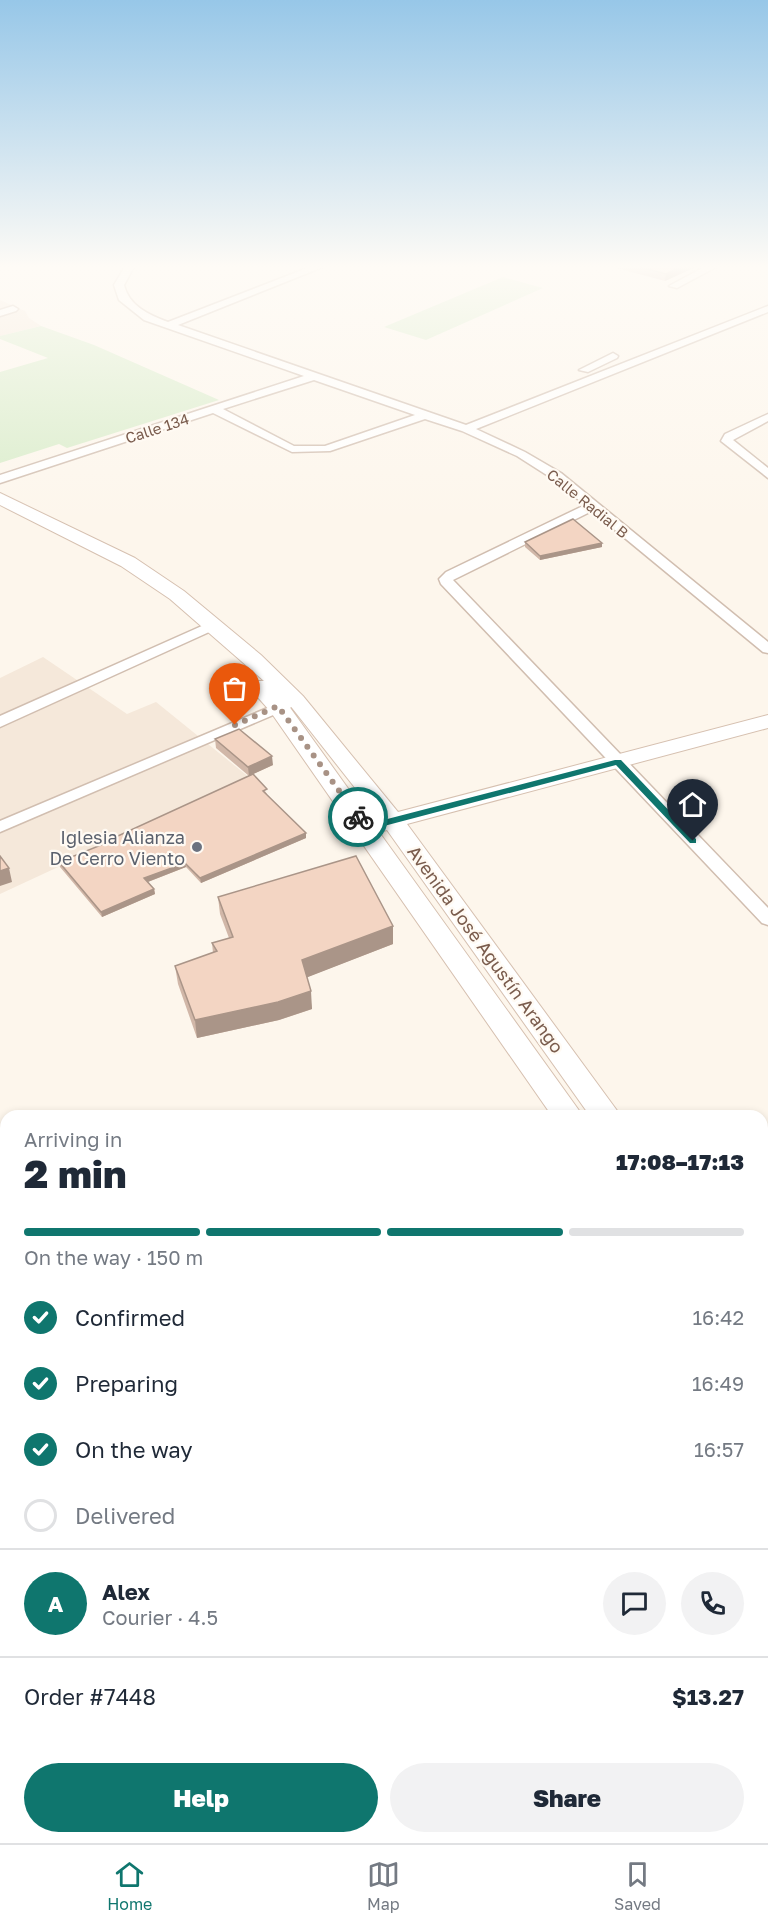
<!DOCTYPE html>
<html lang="en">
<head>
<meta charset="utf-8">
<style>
  :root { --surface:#fff; --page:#f2f2f3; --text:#1f2937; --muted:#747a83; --line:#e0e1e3; --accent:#0f766e }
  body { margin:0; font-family:"Golos Text",sans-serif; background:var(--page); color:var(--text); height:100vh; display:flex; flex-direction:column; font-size:22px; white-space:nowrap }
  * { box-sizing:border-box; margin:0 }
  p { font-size:20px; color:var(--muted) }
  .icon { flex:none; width:33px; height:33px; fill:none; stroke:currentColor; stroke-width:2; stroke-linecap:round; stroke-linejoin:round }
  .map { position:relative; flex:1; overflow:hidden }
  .panel { position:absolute; left:0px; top:1110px; width:768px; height:734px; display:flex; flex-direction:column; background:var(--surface); border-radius:18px 18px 0 0; box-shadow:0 3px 9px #0003 }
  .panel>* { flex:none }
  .pin { position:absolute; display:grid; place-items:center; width:51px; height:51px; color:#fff; margin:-62px -26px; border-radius:50% 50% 50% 0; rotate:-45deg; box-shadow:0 0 6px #0007 }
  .pin .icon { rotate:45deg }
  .courier { position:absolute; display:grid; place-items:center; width:60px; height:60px; margin:-30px; border:4px solid #0f766e; border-radius:50%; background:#fff; color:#222; box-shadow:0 2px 8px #0007 }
  .headline em { font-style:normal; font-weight:800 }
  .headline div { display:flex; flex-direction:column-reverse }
  .headline { display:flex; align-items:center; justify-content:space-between; height:102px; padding:0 24px }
  h1 { font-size:39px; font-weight:800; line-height:45px }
  .bar { display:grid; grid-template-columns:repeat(4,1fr); gap:9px 6px; align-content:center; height:72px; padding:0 24px }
  .bar i { height:8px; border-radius:4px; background:var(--line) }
  .bar .current { background:var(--accent) }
  .bar p { grid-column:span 4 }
  .line { display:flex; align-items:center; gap:15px; padding:0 24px; border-top:2px solid var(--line) }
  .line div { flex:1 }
  .round { display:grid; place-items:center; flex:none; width:63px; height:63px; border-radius:32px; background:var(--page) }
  ol { padding:0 24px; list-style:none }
  li { display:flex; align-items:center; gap:18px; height:66px }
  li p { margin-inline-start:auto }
  li .icon { padding:6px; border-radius:50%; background:var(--accent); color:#fff; stroke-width:4 }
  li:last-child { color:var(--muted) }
  li i { width:33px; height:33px; border:3px solid var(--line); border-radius:50% }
  .button { display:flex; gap:12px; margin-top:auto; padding:12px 24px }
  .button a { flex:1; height:69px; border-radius:36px; background:var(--accent); color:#fff; font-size:24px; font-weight:800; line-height:69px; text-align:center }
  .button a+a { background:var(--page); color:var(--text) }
  .tab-bar { display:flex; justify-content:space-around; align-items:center; height:84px; border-top:2px solid var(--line); background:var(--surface); font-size:16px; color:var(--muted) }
  .tab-bar a { display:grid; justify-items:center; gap:3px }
  .tab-bar .current { color:var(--accent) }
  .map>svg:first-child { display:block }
</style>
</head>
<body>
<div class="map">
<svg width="768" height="1843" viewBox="0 0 768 1843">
  <rect width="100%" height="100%" fill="#fdf6ec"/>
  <path fill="#f5e8da" d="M0 300 25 311 29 318 41 326 0 336Z
    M43 657 127 714 156 702 250 778 0 894V678Z"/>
  <path fill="#efe9e4" d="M768 1464V1843H731L727 1838H762V1467Z"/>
  <path fill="#d8ecc9" d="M503 277 543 288 426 340 384 327Z
    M41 326 94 345 219 400 67 448 59 444 0 463V372L48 358 0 339V336Z"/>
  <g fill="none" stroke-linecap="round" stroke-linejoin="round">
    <path fill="#bfe3e8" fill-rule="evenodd" d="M0 1129 6 1131V1169L0 1167Z
      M18 1838H84V1843H18Z"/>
    <defs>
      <path id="street" d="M126 265H135L124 285C129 306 149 315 168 322L315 265H328L178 325 466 425 768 306V312L476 429 525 452 561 473 768 642V653L763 652 592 511 453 580 768 908V925L762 923 441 584 439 579 446 572 585 505 553 479 517 456 462 431 425 419 330 451 292 452 213 413 0 483V475L304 376 144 320 119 300 114 285ZM314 380 415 415 325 446H294L223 409Z
        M708 265H720L677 288 669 286Z
        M13 306 18 309 16 311 0 316V310Z
        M613 353 618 356 617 358 588 372 579 370Z
        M768 414V421L733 440 768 468V478L721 441 725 434Z
        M213 621 218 622V628L0 727V716Z
        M296 696 301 697 303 700 301 703 0 832V821Z"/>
      <path id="secondary" d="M0 493 135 558 184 591 261 655 303 696 398 812 768 715V728L407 824 621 1116H590L387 830 379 832 583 1116H552L270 711 247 685 250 681H264L170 599 121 566 0 505ZM286 702 289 704 378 817 370 819Z
        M762 1314 768 1316V1352L762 1350Z
        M762 1376 768 1378V1416L762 1414Z"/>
    </defs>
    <use href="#street" stroke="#d1beb0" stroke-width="3"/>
    <use href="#secondary" stroke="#d6c0b0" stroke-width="2"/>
    <use href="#street" fill="#fff" fill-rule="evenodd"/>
    <use href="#secondary" fill="#fff" fill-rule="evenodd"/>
  </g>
  <path fill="#d1b7a8" d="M605 265H700L665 281Z
    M525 542 602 547 540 560 525 547Z
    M215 739 273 765 253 774 267 794 266 795 306 833V838L201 883 186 867 148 882 154 889 155 894 102 917 60 867 59 862 109 842V840L249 776 216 748Z
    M218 897 393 926V944L307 977 312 1009 279 1020 197 1038 178 984 175 966 213 953 212 943 229 938 220 914Z"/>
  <path fill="#aa9588" d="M685 265H700L665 281 666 274Z
    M602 543V547L540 560V556Z
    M272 756 273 765 249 776 248 767Z
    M306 833V838L201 883 200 878Z
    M185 863 186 867 145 883 144 878Z
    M9 868 12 882 0 886V871Z
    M154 889 155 894 102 917 101 912Z
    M393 926V944L303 979 302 960Z
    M311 991 312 1009 279 1020 197 1038 195 1020Z
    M767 1536 764 1544 762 1545V1538Z"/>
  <path fill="#f3d5c3" stroke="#aa9588" stroke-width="1.5" d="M633 265H685L666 274Z
    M573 519 602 543 540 556 525 542Z
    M239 729 272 756 248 767 215 739Z
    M253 774 267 789 263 791 306 833 200 878 185 863 144 878 154 889 101 912 59 862 111 841 109 840Z
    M0 856 9 868 0 871Z
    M356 856 393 926 302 960 311 991 278 1002 195 1020 175 966 217 951 212 943 233 937 218 897Z
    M762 1527 767 1536 762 1538Z"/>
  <linearGradient id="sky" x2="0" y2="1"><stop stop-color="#97c7e8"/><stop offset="0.51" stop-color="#fefbf6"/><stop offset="1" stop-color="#fefbf6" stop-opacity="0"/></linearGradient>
  <rect width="768" height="523" fill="url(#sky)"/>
  <path fill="#0f766e" d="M615 760H621L696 839V843H690L616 765 365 831 353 817 361 815 368 824Z"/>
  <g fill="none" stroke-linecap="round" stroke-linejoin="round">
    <path stroke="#a89285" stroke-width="6" stroke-dasharray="0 10.8" d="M235 725 278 706 358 817"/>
  </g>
  <circle fill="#6b7280" stroke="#fffaf3" stroke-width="2" cx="197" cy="847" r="6"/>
  <g text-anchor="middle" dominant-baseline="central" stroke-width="4.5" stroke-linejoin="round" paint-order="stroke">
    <g font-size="15" fill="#7a5c4d" stroke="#fffaf3">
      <text transform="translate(157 428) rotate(-18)">Calle 134</text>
      <text transform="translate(588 503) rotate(39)">Calle Radial B</text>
    </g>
    <g font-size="18" fill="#5b616d" stroke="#fffaf3" text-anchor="end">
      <text x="185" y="837">Iglesia Alianza<tspan x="185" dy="21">De Cerro Viento</tspan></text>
    </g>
    <g font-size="18" fill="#7a5c4d" stroke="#fffaf3">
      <text transform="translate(486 949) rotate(54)">Avenida José Agustín Arango</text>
    </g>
  </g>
</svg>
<div class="pin" style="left:235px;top:725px;background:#ea580c"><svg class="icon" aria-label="bag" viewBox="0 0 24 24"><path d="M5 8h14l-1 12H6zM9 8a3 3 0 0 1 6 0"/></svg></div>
<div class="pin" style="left:693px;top:841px;background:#1f2937"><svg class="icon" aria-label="home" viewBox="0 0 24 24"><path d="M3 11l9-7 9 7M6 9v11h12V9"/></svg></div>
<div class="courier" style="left:358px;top:817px"><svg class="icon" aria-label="bike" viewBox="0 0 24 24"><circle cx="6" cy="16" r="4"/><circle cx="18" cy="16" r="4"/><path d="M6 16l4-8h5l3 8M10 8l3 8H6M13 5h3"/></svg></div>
<section class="panel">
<div class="headline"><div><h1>2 min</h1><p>Arriving in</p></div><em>17:08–17:13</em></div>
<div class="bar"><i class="current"></i><i class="current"></i><i class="current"></i><i></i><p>On the way · 150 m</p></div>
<ol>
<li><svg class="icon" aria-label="check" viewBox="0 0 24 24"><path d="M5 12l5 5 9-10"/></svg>Confirmed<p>16:42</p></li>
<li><svg class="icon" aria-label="check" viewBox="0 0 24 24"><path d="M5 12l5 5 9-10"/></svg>Preparing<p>16:49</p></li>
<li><svg class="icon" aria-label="check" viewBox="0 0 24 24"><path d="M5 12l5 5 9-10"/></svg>On the way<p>16:57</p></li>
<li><i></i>Delivered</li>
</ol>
<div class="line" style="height:108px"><b class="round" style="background:var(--accent);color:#fff">A</b><div><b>Alex</b><p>Courier · 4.5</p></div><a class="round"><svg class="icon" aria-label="chat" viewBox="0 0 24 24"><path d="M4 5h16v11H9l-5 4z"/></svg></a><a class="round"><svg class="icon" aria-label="phone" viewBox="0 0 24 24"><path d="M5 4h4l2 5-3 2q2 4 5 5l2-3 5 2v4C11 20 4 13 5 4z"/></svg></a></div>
<div class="line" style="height:78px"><div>Order #7448</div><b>$13.27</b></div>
<div class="button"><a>Help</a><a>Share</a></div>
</section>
</div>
<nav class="tab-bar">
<a class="current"><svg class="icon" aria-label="home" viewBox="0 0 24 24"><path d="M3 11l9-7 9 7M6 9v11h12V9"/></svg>Home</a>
<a><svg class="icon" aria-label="map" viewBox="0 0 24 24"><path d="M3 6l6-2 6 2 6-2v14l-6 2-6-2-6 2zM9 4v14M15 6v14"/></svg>Map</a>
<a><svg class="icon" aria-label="saved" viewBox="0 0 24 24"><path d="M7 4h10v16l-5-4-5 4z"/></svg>Saved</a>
</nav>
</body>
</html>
